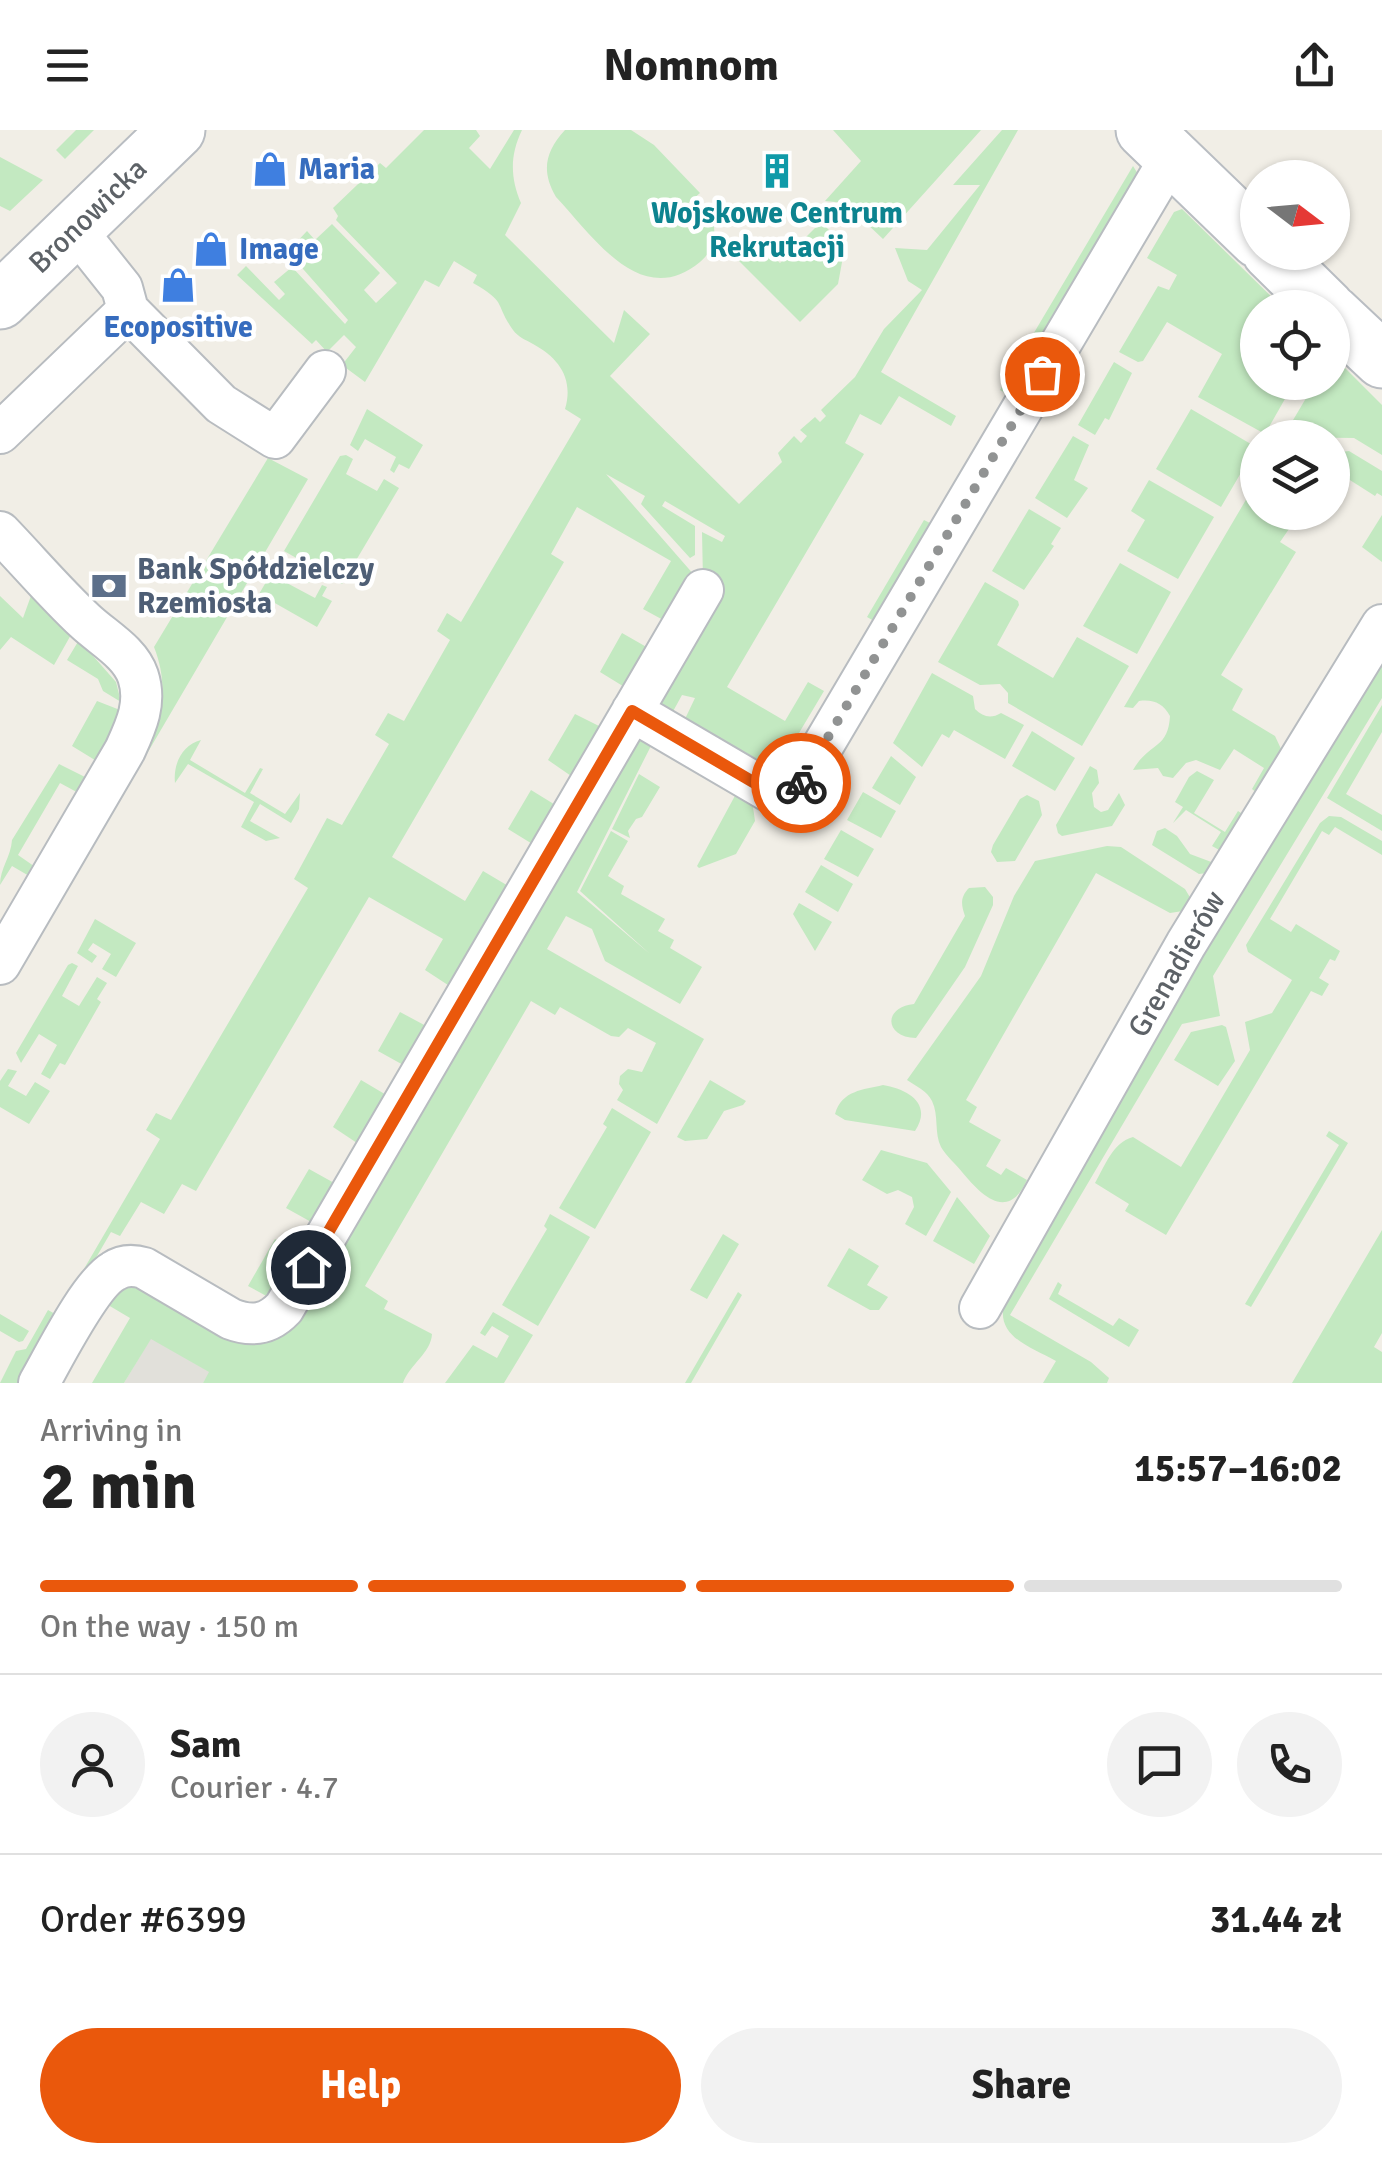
<!DOCTYPE html>
<html lang="en">
<head>
<meta charset="utf-8">
<style>
  :root { --surface:#fff; --page:#f2f2f2; --text:#222; --muted:#767676; --line:#e0e0e0; --accent:#ea580c }
  body { margin:0; font-family:Signika,sans-serif; background:var(--page); color:var(--text); height:100vh; display:flex; flex-direction:column; font-size:38px; white-space:nowrap }
  * { box-sizing:border-box; margin:0 }
  p { font-size:32px; color:var(--muted) }
  .icon { flex:none; width:55px; height:55px; fill:none; stroke:currentColor; stroke-width:2; stroke-linecap:round; stroke-linejoin:round }
  .map { position:relative; height:1253px; overflow:hidden }
  .sheet { display:flex; flex-direction:column; background:var(--surface); flex:1 }
  .sheet>* { flex:none }
  .needle { width:65px; rotate:106deg }
  .buttons { position:absolute; left:1240px; top:30px; display:grid; gap:20px }
  .buttons a { display:grid; place-items:center; width:110px; height:110px; border-radius:50%; background:var(--surface); box-shadow:0 2px 8px #0004; font-size:50px }
  .pin { position:absolute; display:grid; place-items:center; width:85px; height:85px; color:#fff; margin:-42px; border:5px solid #fff; border-radius:50%; box-shadow:0 2px 10px #0007 }
  .courier { position:absolute; display:grid; place-items:center; width:100px; height:100px; margin:-50px; border:8px solid #ea580c; border-radius:50%; background:#fff; color:#222; box-shadow:0 2px 12px #0007 }
  .summary em { font-style:normal; font-weight:700 }
  .summary div { display:flex; flex-direction:column-reverse }
  .summary { display:flex; align-items:center; justify-content:space-between; height:170px; padding:0 40px }
  h1 { font-size:65px; font-weight:700; line-height:75px }
  .bar { display:grid; grid-template-columns:repeat(4,1fr); gap:15px 10px; align-content:center; height:120px; padding:0 40px }
  .bar i { height:12px; border-radius:8px; background:var(--line) }
  .bar .active { background:var(--accent) }
  .bar p { grid-column:span 4 }
  .line { display:flex; align-items:center; gap:25px; padding:0 40px; border-top:2px solid var(--line) }
  .line div { flex:1 }
  .round { display:grid; place-items:center; flex:none; width:105px; height:105px; border-radius:52px; background:var(--page) }
  .action { display:flex; gap:20px; margin-top:auto; padding:20px 40px }
  .action a { flex:1; height:115px; border-radius:60px; background:var(--accent); color:#fff; font-size:40px; font-weight:700; line-height:115px; text-align:center }
  .action a+a { background:var(--page); color:var(--text) }
  header { display:flex; justify-content:space-between; align-items:center; height:130px; padding:0 40px; background:var(--surface); font-size:45px; font-weight:700 }
  .map>svg:first-child { display:block }
</style>
</head>
<body>
<header><svg class="icon" aria-label="menu" viewBox="0 0 24 24"><path d="M4 6h16M4 12h16M4 18h16"/></svg>Nomnom<svg class="icon" aria-label="share" viewBox="0 0 24 24"><path d="M12 15V3M7 8l5-5 5 5M5 13v7h14v-7"/></svg></header>
<div class="map">
<svg width="1382" height="1253" viewBox="0 0 1382 1253">
  <rect width="100%" height="100%" fill="#f1eee6"/>
  <path fill="#e1e0da" d="M151 1208 210 1242 203 1253H124Z"/>
  <path fill="#c3e9c1" d="M76 0H94L65 29 56 20Z
    M424 0H476L480 6 469 18 490 39 514 0H522C510 25 510 47 521 73L505 105 614 213 624 180 650 204 610 246 739 374 782 332 778 323 794 306 801 313 807 306 800 300 815 287 820 292 826 286 821 280 855 247 884 199 922 160 908 151 895 118 927 120 980 55H953L1002 0H1018L881 242 956 286 951 296 899 266 881 295 860 284 845 313 864 324 727 557 785 591 808 552 824 561 777 640 685 589 695 568 682 565 671 585 661 577 659 572 703 450 702 402 722 412 725 406 665 371 662 376 695 396V425L690 428 641 374 645 366 606 344 695 446 665 491 643 479 671 431 577 377 551 424 564 432 392 727 465 771 483 741 510 757 451 857 425 840 443 809 369 767 196 1061 182 1054 164 1084 141 1072 120 1106 111 1102 23 1253H0L16 1221 26 1219 48 1180 57 1185 160 1009 146 1000 156 983 171 990 308 758 294 749 327 688 342 695 389 614 375 605 388 583 404 591 450 510 437 501 447 483 461 492 581 289 565 279C574 249 559 228 533 214 526 210 518 207 513 200 494 173 508 173 473 153L477 145 454 131 439 157 425 150 365 252 342 235 356 217 344 205 327 222 316 210 312 214 237 145 246 136 279 170 285 164 274 152 292 137 345 194 348 190 296 131 291 118 307 101 315 110 332 94 380 143 364 160 376 173 397 153 336 90 338 86 333 78 380 33 386 38Z
    M565 0H631L654 15 700 63 677 83 691 102 706 90 701 83 709 76C716 97 719 116 700 132 641 181 593 106 556 67 541 41 545 22 565 0Z
    M833 0H981L883 109 845 73 825 71 861 31Z
    M0 27 43 50 10 81 0 76Z
    M1133 36 1138 44 1008 265 1000 260Z
    M1182 79 1282 177 1258 178V252L1294 253 1265 304 1198 267 1222 224 1167 192 1143 231 1138 232 1119 222 1158 156 1169 160 1177 145 1147 128 1174 82Z
    M824 95 845 116 838 154 800 192 739 131 749 119H765L780 133 815 98Z
    M1333 226 1382 275V325L1354 308 1283 307 1315 253 1332 252Z
    M1114 232 1132 243 1109 290 1105 288 1095 305 1078 295Z
    M367 279 423 315 409 339 399 334 394 343 390 340 396 327 365 309 358 321 350 315Z
    M1191 279 1256 317 1221 377 1156 339Z
    M1073 306 1089 315 1074 350 1088 358 1067 388 1035 368Z
    M1349 321 1382 341V366L1377 363 1375 366 1342 345 1343 342 1333 336V323Z
    M346 325 353 329 346 344 377 361 384 349 399 358 342 454 284 421 340 326Z
    M268 328 308 349 145 627C161 587 170 558 154 517Z
    M1149 350 1214 387 1178 449 1127 421 1145 390 1131 381Z
    M1257 351 1258 382 1300 383 1280 412 1296 422 1221 545 1243 559 1232 580 1275 606 1282 621 1257 663 1252 659 1264 638 1234 619 1220 640 1196 630 1186 633 1173 648 1163 646 1158 638 1133 640C1149 612 1168 620 1170 586 1163 573 1153 569 1139 571L1133 578 1124 577Z
    M1029 379 1061 398 1051 414 1054 416 1024 460 992 441Z
    M1382 385V432L1362 417Z
    M924 390 932 394 874 491 867 487Z
    M279 430 311 447 309 453 288 444 285 452 315 468 322 455 327 457 322 466 332 471 317 497 259 464Z
    M1120 433 1171 462 1137 524 1083 496Z
    M985 452 1018 471 1019 475 997 515 1053 548 1077 507 1129 536 1082 616 1008 573V563L1000 554 980 555 938 532Z
    M32 463 72 503 54 535 11 507 0 520V466L23 488Z
    M622 503 650 519 626 558 600 542Z
    M79 510 116 552 121 572 103 561 98 549 67 530Z
    M1382 534V568L1213 846 1220 886 1182 894 1010 1185 1091 1232 1109 1248 1107 1253H1043L1056 1231C1031 1217 996 1207 1004 1174L1211 813Z
    M932 543 973 566 975 579C983 587 991 589 1001 583L1024 595 1005 629 954 600 949 608 942 604 922 637 893 613Z
    M97 571 120 580 103 635 72 616Z
    M1382 575V602L1346 664 1382 685V701L1327 668Z
    M575 584 603 598 574 648 548 630Z
    M1032 601 1075 628 1055 661 1012 636Z
    M639 607 655 608 577 762 650 824 580 761 611 701 628 711 608 746 624 756 621 764 665 789 658 801 674 810 670 818 702 837 680 874 605 831 592 799 566 786 547 819 704 909 657 994 617 970 623 960 619 954 620 946 628 939 642 942 656 913 628 898 619 907 611 906 560 877 555 885 531 871 365 1156 388 1171 384 1179 432 1204C431 1223 410 1234 403 1253H203L209 1242 151 1209 124 1253H92L130 1188 103 1172 128 1150 241 1212Z
    M201 610 190 630 245 663 260 638 263 639 250 663 285 684 300 663 299 679 291 693 260 674 250 691 280 708 266 711 241 697 254 672 188 634 175 653C173 634 182 615 201 610Z
    M891 626 916 647 900 675 872 658Z
    M59 634 93 651 84 666 60 653 18 725 41 741 36 750 12 736 0 755C0 738 11 727 12 710Z
    M1090 636 1097 640 1099 653 1092 663 1094 677 1101 682 1108 680 1119 663 1125 675 1112 696 1062 706 1058 703 1056 695Z
    M1197 641 1214 650 1194 683 1225 702 1238 681 1244 685 1221 721 1212 716 1221 702 1186 680 1173 693 1183 677 1175 672 1189 647Z
    M639 644 660 657 642 687 636 689 628 701 630 708 612 699Z
    M531 660 557 676 534 715 508 699Z
    M737 662 753 677 755 691 736 724 699 738 697 736Z
    M863 662 896 681 881 708 847 690Z
    M1027 665 1039 671 1042 685 1015 731 997 732 991 722 993 715 1020 669Z
    M1329 686 1341 687 1382 711V725L1335 697 1329 705 1322 701 1270 789 1291 802 1296 794 1340 821 1335 831 1330 829 1319 848 1329 854 1322 866 1311 861 1166 1105 1125 1081 1129 1074 1095 1053C1105 1036 1113 1012 1133 1007L1181 1037 1250 920 1245 892 1272 883 1292 850 1248 822 1246 815 1320 693Z
    M1165 698 1177 706 1190 724 1214 733 1207 743 1199 744 1152 715 1157 701Z
    M841 700 874 719 858 747 824 729Z
    M1107 716 1121 717 1185 759 1191 769 1183 781 1170 783 1096 743 966 970 977 977 969 992 1001 1010 986 1036 1001 1045 1006 1038 1027 1050C1008 1092 982 1066 962 1042 956 1034 946 1026 941 1017 934 1004 939 985 932 971 927 961 916 956 907 950L981 846 1014 766 1035 731Z
    M821 735 853 754 838 782 805 762Z
    M985 757 993 767V775L965 837 916 908C884 907 883 877 914 874L965 786C961 775 960 767 969 758Z
    M799 773 832 792 815 821 793 784Z
    M95 789 136 813 116 847 102 839 111 824 93 813 88 820 97 826 92 833 77 823Z
    M72 833 78 836 62 866 79 876 97 847 107 853 97 869 101 872 65 935 60 933 50 949 41 944 57 915 39 904 21 933 16 923 68 835Z
    M400 882 428 897 405 936 378 921Z
    M1222 895 1226 897 1235 931 1218 956 1174 930 1191 902Z
    M8 939 17 941 8 956 26 966 35 952 50 961 29 994 0 977V951Z
    M361 950 388 966 360 1015 333 997Z
    M710 950 746 971 743 975 724 981 707 1009 685 1011 677 1007Z
    M883 955C908 959 933 974 915 1001L845 990 835 984C842 960 863 960 883 955Z
    M612 978 651 1002 595 1099 559 1078 607 997 603 994Z
    M1329 1001 1348 1013 1251 1177 1245 1174 1339 1015 1326 1006Z
    M881 1020 927 1033 951 1062 926 1106 905 1094 914 1077 912 1067 898 1060 887 1064 862 1050Z
    M309 1039 336 1054 313 1093 286 1078Z
    M957 1067 990 1106 974 1134 933 1111Z
    M550 1084 590 1107 538 1196 502 1175 547 1099 544 1096Z
    M1382 1100V1203L1374 1217 1382 1222V1253H1292Z
    M723 1104 739 1114 707 1169 690 1160Z
    M275 1109 296 1122 270 1168 248 1156Z
    M849 1118 879 1136 867 1155 888 1167 879 1180H870L827 1156Z
    M1058 1152 1062 1155 1058 1164 1113 1196 1119 1188 1139 1200 1129 1217 1049 1169Z
    M738 1162 742 1165 691 1253H685Z
    M493 1182 533 1205 504 1253H445L473 1215 497 1228 509 1206 492 1196 485 1206 480 1203Z
    M0 1184 29 1201 23 1211 19 1212 0 1201Z"/>
  <g fill="none" stroke-linecap="round" stroke-linejoin="round">
    <defs>
      <path id="street" d="M75 99 122 158 128 180 221 274 275 308 325 241
        M0 303 128 180
        M0 402C28 431 55 463 85 491 103 508 130 522 138 546 147 573 136 596 125 620L0 834
        M632 581 789 673 1171 27
        M980 1178 1186 814 1382 495
        M39 1253C54 1227 90 1154 114 1141 123 1135 134 1135 144 1138L231 1189C252 1197 268 1195 284 1178L703 460"/>
      <path id="secondary" d="M1144 0 1258 110
        M1270 122 1327 178
        M0 171 177 0
        M1332 183 1382 230"/>
    </defs>
    <use href="#street" stroke="#b8bcc0" stroke-width="44"/>
    <use href="#secondary" stroke="#b9bdc2" stroke-width="59"/>
    <use href="#street" stroke="#fff" stroke-width="40"/>
    <use href="#secondary" stroke="#fff" stroke-width="55"/>
  </g>
  <g fill="none" stroke-linecap="round" stroke-linejoin="round">
    <path stroke="#919393" stroke-width="10" stroke-dasharray="0 18" d="M801 653 1042 244"/>
    <path stroke="#ea580c" stroke-width="12" d="M308 1137 632 581 789 673 801 653"/>
  </g>
  <defs>
    <symbol id="shop-bare" viewBox="-9 -9 18 18"><path d="M-5-2.5h2.3a2.7 3.5 0 0 1 5.4 0H5L5.5 6h-11ZM-1.5-2.5h3a1.5 2.3 0 0 0-3 0Z" fill="#3f7fe0" stroke="#fff" stroke-width="2.5" paint-order="stroke"/></symbol>
    <symbol id="building-bare" viewBox="-9 -9 18 18"><path d="M-4-6H4V6H1V3H-1V6H-4ZM-2.5-4.3h1.7v1.8h-1.7ZM.8-4.3h1.7v1.8H.8ZM-2.5-1h1.7V.8h-1.7ZM.8-1h1.7V.8H.8Z" fill="#0f9aa8" stroke="#fff" stroke-width="2.5" paint-order="stroke"/></symbol>
    <symbol id="bank-bare" viewBox="-9 -9 18 18"><path d="M-6-4H6V4H-6ZM0-2.3a2.3 2.3 0 1 0 0 4.6a2.3 2.3 0 1 0 0-4.6Z" fill="#5c6f8a" stroke="#fff" stroke-width="2.5" paint-order="stroke"/></symbol>
  </defs>
  <g fill-rule="evenodd">
    <use href="#shop-bare" x="245" y="14" width="50" height="50"/>
    <use href="#building-bare" x="752" y="16" width="50" height="50"/>
    <use href="#shop-bare" x="186" y="94" width="50" height="50"/>
    <use href="#shop-bare" x="153" y="130" width="50" height="50"/>
    <use href="#bank-bare" x="84" y="431" width="50" height="50"/>
  </g>
  <g text-anchor="middle" dominant-baseline="central" stroke-width="9" stroke-linejoin="round" paint-order="stroke">
    <g font-size="30" font-weight="bold" fill="#366cbe" stroke="#fff" text-anchor="start">
      <text x="298" y="39">Maria</text>
      <text x="239" y="119">Image</text>
      <text x="178" y="197" text-anchor="middle">Ecopositive</text>
    </g>
    <g font-size="30" font-weight="bold" fill="#0d838f" stroke="#fff">
      <text x="777" y="83">Wojskowe Centrum<tspan x="777" dy="34">Rekrutacji</tspan></text>
    </g>
    <g font-size="30" fill="#5d6267" stroke="#fff">
      <text transform="translate(88 86) rotate(-44)">Bronowicka</text>
      <text transform="translate(1177 834) rotate(-60)">Grenadierów</text>
    </g>
    <g font-size="30" font-weight="bold" fill="#4e5e75" stroke="#fff" text-anchor="start">
      <text x="137" y="439">Bank Spółdzielczy<tspan x="137" dy="34">Rzemiosła</tspan></text>
    </g>
  </g>
</svg>
<div class="buttons">
<a><svg class="needle" viewBox="-14 -14 28 28"><path d="M0-13l5 13h-10z" fill="#e53935"/><path d="M0 13l5-13h-10z" fill="#767676"/></svg></a>
<a><svg class="icon" aria-label="locate" viewBox="0 0 24 24"><circle cx="12" cy="12" r="6"/><path d="M12 2v4M12 18v4M2 12h4M18 12h4"/></svg></a>
<a><svg class="icon" aria-label="layers" viewBox="0 0 24 24"><path d="M12 4l9 5-9 5-9-5zM3 14l9 5 9-5"/></svg></a>
</div>
<div class="pin" style="left:1042px;top:244px;background:#ea580c"><svg class="icon" aria-label="bag" viewBox="0 0 24 24"><path d="M5 8h14l-1 12H6zM9 8a3 3 0 0 1 6 0"/></svg></div>
<div class="pin" style="left:308px;top:1137px;background:#1f2937"><svg class="icon" aria-label="home" viewBox="0 0 24 24"><path d="M3 11l9-7 9 7M6 9v11h12V9"/></svg></div>
<div class="courier" style="left:801px;top:653px"><svg class="icon" aria-label="bike" viewBox="0 0 24 24"><circle cx="6" cy="16" r="4"/><circle cx="18" cy="16" r="4"/><path d="M6 16l4-8h5l3 8M10 8l3 8H6M13 5h3"/></svg></div>
</div>
<section class="sheet">
<div class="summary"><div><h1>2 min</h1><p>Arriving in</p></div><em>15:57–16:02</em></div>
<div class="bar"><i class="active"></i><i class="active"></i><i class="active"></i><i></i><p>On the way · 150 m</p></div>
<div class="line" style="height:180px"><a class="round"><svg class="icon" aria-label="person" viewBox="0 0 24 24"><circle cx="12" cy="8" r="4"/><path d="M4 21q1-7 8-7t8 7"/></svg></a><div><b>Sam</b><p>Courier · 4.7</p></div><a class="round"><svg class="icon" aria-label="chat" viewBox="0 0 24 24"><path d="M4 5h16v11H9l-5 4z"/></svg></a><a class="round"><svg class="icon" aria-label="phone" viewBox="0 0 24 24"><path d="M5 4h4l2 5-3 2q2 4 5 5l2-3 5 2v4C11 20 4 13 5 4z"/></svg></a></div>
<div class="line" style="height:130px"><div>Order #6399</div><b>31.44 zł</b></div>
<div class="action"><a>Help</a><a>Share</a></div>
</section>
</body>
</html>
